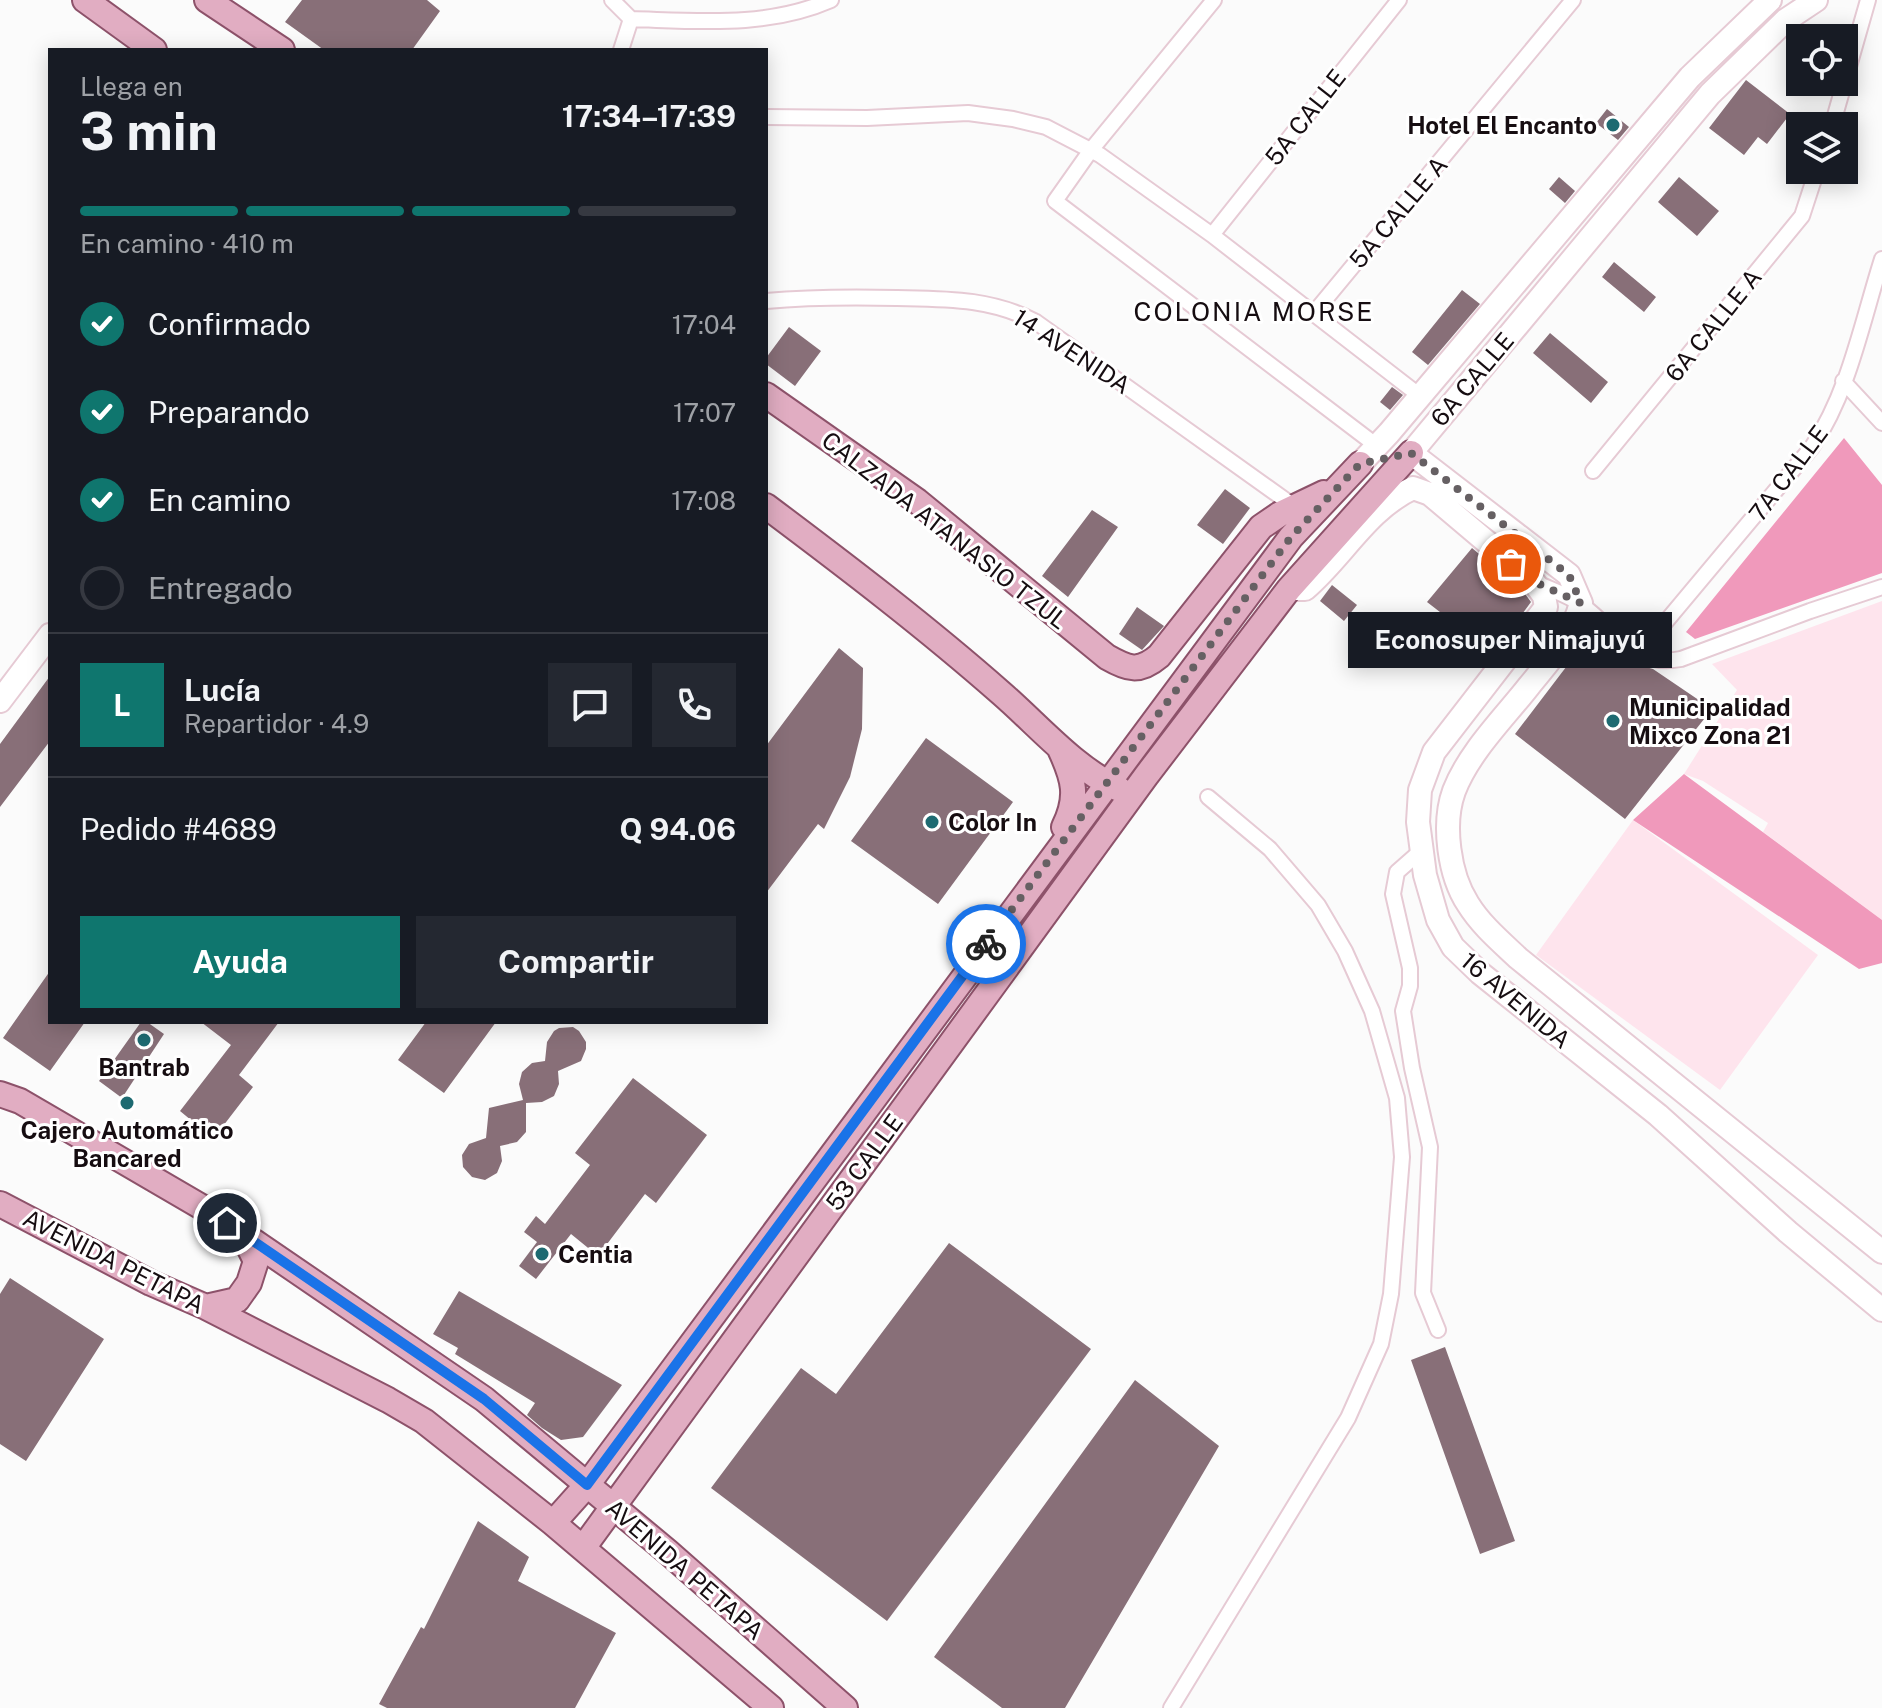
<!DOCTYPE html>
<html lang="es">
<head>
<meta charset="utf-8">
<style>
  :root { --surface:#171b24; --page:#242831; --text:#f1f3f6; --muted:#9ea1a6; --line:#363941; --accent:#0f766e }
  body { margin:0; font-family:"Public Sans",sans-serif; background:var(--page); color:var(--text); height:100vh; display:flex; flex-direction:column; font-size:30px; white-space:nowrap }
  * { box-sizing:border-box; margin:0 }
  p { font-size:26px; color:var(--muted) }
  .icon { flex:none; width:44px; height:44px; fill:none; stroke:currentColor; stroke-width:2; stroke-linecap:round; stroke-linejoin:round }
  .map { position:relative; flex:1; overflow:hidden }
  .panel { position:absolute; left:48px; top:48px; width:720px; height:976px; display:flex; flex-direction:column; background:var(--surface); border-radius:0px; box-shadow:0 4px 20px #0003 }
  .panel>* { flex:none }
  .fabs { position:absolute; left:1786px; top:24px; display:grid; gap:16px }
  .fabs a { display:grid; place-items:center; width:72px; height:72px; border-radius:0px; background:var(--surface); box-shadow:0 4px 20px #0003; font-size:40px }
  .pin { position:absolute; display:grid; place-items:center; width:68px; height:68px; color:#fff; margin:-34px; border:4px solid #fff; border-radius:50%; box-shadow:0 2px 8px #0007 }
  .courier { position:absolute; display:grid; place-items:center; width:80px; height:80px; margin:-40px; border:6px solid #1a73e8; border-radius:50%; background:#fff; color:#222; box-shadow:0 2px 10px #0007 }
  .bubble { position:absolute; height:56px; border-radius:0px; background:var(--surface); box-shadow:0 4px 20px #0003; font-size:26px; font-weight:700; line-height:56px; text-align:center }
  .summary em { font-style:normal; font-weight:700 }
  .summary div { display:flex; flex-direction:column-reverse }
  .summary { display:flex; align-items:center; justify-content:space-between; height:136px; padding:0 32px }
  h1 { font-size:52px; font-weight:700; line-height:60px }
  .bar { display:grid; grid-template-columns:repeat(4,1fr); gap:12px 8px; align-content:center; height:96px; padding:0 32px }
  .bar i { height:10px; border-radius:6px; background:var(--line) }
  .bar .active { background:var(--accent) }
  .bar p { grid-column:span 4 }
  .line { display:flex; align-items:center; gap:20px; padding:0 32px; border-top:2px solid var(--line) }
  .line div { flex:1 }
  .round { display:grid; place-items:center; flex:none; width:84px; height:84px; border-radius:0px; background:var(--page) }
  ol { padding:0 32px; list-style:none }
  li { display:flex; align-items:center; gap:24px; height:88px }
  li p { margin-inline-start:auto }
  li .icon { padding:8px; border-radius:50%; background:var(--accent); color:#fff; stroke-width:4 }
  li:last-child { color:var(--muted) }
  li i { width:44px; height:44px; border:4px solid var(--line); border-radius:50% }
  .action { display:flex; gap:16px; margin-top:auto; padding:16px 32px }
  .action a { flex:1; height:92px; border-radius:0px; background:var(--accent); color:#fff; font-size:32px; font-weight:700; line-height:92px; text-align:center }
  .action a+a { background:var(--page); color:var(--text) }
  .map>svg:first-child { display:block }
</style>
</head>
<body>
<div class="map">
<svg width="1882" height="1708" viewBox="0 0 1882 1708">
  <rect width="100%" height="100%" fill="#fbfbfb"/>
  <path fill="#fee4ed" d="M1882 601V920L1763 832 1768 823 1703 781 1684 774 1737 690 1712 664Z
    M1633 820 1818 955 1720 1090 1536 955Z"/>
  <path fill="#f099bb" d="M1844 438 1882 485V573L1695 639 1686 632Z
    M1684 774 1882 920V963L1859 969 1633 820Z"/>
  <path fill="#886f78" d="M302 0H427L440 11 412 50H324L285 22Z
    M1746 80 1790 114 1767 144 1758 137 1744 155 1709 128Z
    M1607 109 1629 127 1618 140 1596 123Z
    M1559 177 1575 191 1565 203 1549 189Z
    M1679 177 1719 211 1697 236 1658 202Z
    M1614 262 1656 297 1644 312 1602 277Z
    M1462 290 1480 304 1428 365 1412 352Z
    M789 327 821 351 795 386 766 364V358Z
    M1550 333 1608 382 1591 403 1533 353Z
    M1392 387 1403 395 1390 410 1380 402Z
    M1225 489 1250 508 1223 544 1197 525Z
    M1092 510 1118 527 1068 597 1042 576Z
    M1472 548 1523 591 1531 602 1493 653 1427 602Z
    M1332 585 1357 605 1344 621 1320 601Z
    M1137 607 1164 626 1142 650 1119 634Z
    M1595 629 1632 663 1653 669 1712 709 1625 819 1515 734Z
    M839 648 863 668 862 729 850 777 824 829 818 824 766 893V746Z
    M50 676V741L0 807V744Z
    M926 738 1013 802 938 904 851 841Z
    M50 971V1022H85L50 1071 3 1038Z
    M141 1022H147L164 1034 122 1098 99 1081Z
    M201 1022H279L239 1075 253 1087 220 1130 209 1122 203 1130 180 1111 231 1045Z
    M426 1022H496L444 1093 398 1060Z
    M573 1027 579 1031 586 1042V1049L581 1061 558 1071 559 1084 554 1096 542 1102 526 1103V1132L517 1142 500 1146 502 1161 497 1173 485 1180 472 1177 463 1167 462 1155 469 1144 486 1138 489 1108 523 1100 519 1084 522 1072 532 1063 545 1061 547 1042 554 1031 559 1028Z
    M633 1078 707 1135 656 1203 645 1194 598 1256 571 1234 536 1279 519 1266 537 1242 524 1232 536 1216 545 1224 590 1165 575 1153Z
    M949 1243 1091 1349 887 1621 711 1488 801 1368 836 1394Z
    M10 1278 104 1339 26 1461 0 1444V1294Z
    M459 1291 622 1385 583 1437 561 1440 542 1428 527 1415 535 1403 455 1354 458 1348 433 1334Z
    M1445 1347 1515 1541 1480 1554 1411 1360Z
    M1135 1380 1219 1446 1065 1708H1002L934 1657Z
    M478 1521 529 1557 518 1581 616 1633 575 1708H387L379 1704 421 1627 424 1629Z"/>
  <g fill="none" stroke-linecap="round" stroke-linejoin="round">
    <defs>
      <path id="street" d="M612 0 631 19
        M1214 0 1091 150 1055 201 1377 446
        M631 19C699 21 767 28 831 0
        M621 50 631 19
        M766 117 867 118 968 113 1013 119 1046 127 1100 155 1212 235 1420 396
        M1832 126 1868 0
        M1212 235 1399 0
        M766 301C810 297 853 297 897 298 946 299 991 298 1036 322L1295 507
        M1314 313 1573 0
        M1843 381 1882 423
        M1593 471 1802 216 1817 170
        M1537 583C1552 590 1570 596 1582 605 1618 631 1631 668 1681 659L1810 611 1882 587
        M1638 655 1812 447C1849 392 1862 322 1882 259
        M1422 850 1397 872 1393 894 1410 968V986L1403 1011 1412 1068 1430 1147 1423 1293 1438 1330
        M1171 1708 1348 1418 1381 1344 1391 1294 1402 1157 1397 1098 1372 1011 1345 951 1318 905 1270 849 1208 797"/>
      <path id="secondary" d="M1411 453 1569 575 1581 603C1572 637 1550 660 1529 686 1504 718 1469 752 1454 791 1442 824 1449 875 1468 904 1481 925 1500 941 1518 958L1882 1252
        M1411 453 1710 94 1786 20 1816 0
        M1360 464 1389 433 1690 77 1770 0
        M1289 589H1305C1342 558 1367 509 1413 488L1430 494 1533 581 1544 596 1546 607 1434 752 1420 790 1418 822 1425 875 1438 920 1453 947 1480 973 1658 1115 1788 1232 1882 1310
        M0 701 50 635"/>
      <path id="primary" d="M85 0 154 50
        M207 0 282 50
        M766 395 917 501 1107 657C1128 669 1139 673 1159 656L1261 527 1280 514 1324 493
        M766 506C846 566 926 627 1001 693 1039 726 1073 767 1119 789
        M1060 749C1074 779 1079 797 1064 827
        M0 1094 20 1101 212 1213 484 1399 668 1552 845 1708
        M0 1204 151 1283 206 1307 388 1400 424 1421 553 1523 771 1708
        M206 1307 237 1300 249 1283 256 1261 243 1235
        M553 1523 587 1485 1291 537 1360 464
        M583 1548 1146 776 1289 589 1411 453"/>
    </defs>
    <use href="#street" stroke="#e6cad4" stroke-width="18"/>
    <use href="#secondary" stroke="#e6cad4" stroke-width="26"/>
    <use href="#primary" stroke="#8d526a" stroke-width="28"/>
    <use href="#street" stroke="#fff" stroke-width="14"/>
    <use href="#secondary" stroke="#fff" stroke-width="22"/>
    <use href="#primary" stroke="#e1adc2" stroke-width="24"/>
  </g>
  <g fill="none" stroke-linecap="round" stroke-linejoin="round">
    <path stroke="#666063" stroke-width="8" stroke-dasharray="0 14.4" d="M986 944 1291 537 1360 464 1411 453 1569 575 1581 603 1533 581 1511 564"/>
    <path stroke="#1a73e8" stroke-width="10" d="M227 1223 484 1399 587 1485 986 944"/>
  </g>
  <g fill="#1e6a71" stroke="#fff" stroke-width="3">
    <circle cx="1613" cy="125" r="8"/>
    <circle cx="1613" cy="721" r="8"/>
    <circle cx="932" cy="822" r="8"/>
    <circle cx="144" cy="1040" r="8"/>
    <circle cx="127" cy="1103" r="8"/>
    <circle cx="542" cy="1254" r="8"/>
  </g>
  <g text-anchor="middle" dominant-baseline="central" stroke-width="6" stroke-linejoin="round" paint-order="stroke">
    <g font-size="24" fill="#160d11" stroke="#fff">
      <text transform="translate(1305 117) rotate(-52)">5A CALLE</text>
      <text transform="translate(1398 212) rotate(-50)">5A CALLE A</text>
      <text transform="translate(1713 325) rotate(-51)">6A CALLE A</text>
      <text transform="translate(1072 351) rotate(33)">14 AVENIDA</text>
      <text transform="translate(1472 379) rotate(-50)">6A CALLE</text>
      <text transform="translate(1788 473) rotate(-53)">7A CALLE</text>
      <text transform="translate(945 530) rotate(38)">CALZADA ATANASIO TZUL</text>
      <text transform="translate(1516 1000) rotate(40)">16 AVENIDA</text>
      <text transform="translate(864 1162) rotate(-54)">53 CALLE</text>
      <text transform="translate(114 1261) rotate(27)">AVENIDA PETAPA</text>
      <text transform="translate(685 1569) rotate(41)">AVENIDA PETAPA</text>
    </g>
    <g font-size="24" font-weight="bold" fill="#160d11" stroke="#fff" text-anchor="start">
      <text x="1597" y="125" text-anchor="end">Hotel El Encanto</text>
      <text x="1629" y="707">Municipalidad<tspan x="1629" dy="28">Mixco Zona 21</tspan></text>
      <text x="948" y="822">Color In</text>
      <text x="144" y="1067" text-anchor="middle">Bantrab</text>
      <text x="127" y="1130" text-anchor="middle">Cajero Automático<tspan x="127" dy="28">Bancared</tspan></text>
      <text x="558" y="1254">Centia</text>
    </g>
    <g font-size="26" letter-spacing="2" fill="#160d11" stroke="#fff">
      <text x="1254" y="311">COLONIA MORSE</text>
    </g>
  </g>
</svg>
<div class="fabs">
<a><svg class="icon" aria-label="locate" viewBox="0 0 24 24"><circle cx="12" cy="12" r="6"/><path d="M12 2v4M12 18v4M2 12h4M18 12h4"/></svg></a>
<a><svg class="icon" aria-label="layers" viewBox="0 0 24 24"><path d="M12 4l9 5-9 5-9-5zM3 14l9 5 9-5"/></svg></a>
</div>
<div class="pin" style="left:1511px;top:564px;background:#ea580c"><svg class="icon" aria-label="bag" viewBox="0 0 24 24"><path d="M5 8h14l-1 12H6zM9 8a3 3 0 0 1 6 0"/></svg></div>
<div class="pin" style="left:227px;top:1223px;background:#1f2937"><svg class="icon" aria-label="home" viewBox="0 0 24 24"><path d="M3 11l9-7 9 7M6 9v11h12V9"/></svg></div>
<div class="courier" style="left:986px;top:944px"><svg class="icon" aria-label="bike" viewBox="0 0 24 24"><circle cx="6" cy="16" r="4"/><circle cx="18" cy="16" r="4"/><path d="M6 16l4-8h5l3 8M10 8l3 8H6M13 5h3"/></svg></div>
<div class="bubble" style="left:1348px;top:612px;width:324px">Econosuper Nimajuyú</div>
<section class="panel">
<div class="summary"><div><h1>3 min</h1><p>Llega en</p></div><em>17:34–17:39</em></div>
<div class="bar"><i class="active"></i><i class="active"></i><i class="active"></i><i></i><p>En camino · 410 m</p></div>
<ol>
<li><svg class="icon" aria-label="check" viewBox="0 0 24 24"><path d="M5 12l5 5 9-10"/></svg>Confirmado<p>17:04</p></li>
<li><svg class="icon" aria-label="check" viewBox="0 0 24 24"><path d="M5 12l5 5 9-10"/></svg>Preparando<p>17:07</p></li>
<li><svg class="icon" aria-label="check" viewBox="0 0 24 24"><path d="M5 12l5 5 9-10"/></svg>En camino<p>17:08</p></li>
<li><i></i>Entregado</li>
</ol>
<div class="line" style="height:144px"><b class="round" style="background:var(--accent);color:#fff">L</b><div><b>Lucía</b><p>Repartidor · 4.9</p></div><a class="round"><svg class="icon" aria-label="chat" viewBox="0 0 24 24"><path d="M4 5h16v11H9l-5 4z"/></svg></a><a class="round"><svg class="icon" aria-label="phone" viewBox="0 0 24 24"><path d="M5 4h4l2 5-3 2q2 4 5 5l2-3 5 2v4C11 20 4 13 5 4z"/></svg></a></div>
<div class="line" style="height:104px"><div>Pedido #4689</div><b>Q 94.06</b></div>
<div class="action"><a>Ayuda</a><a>Compartir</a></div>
</section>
</div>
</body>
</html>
